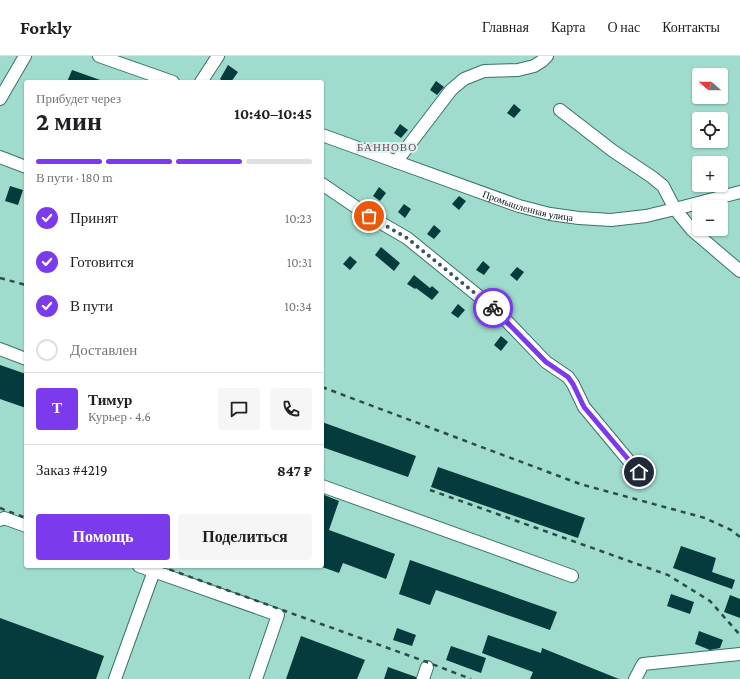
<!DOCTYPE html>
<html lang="ru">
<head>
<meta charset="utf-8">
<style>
  :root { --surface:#fff; --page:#f6f6f6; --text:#202124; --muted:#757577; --line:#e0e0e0; --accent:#7c3aed }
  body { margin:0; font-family:"Crimson Pro",serif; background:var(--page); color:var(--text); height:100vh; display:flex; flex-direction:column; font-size:15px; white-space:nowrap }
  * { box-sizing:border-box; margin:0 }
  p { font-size:13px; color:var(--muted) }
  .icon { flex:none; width:22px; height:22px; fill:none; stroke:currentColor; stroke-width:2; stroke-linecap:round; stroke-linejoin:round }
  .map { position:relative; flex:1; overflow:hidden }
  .sheet { position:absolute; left:24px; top:24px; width:300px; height:488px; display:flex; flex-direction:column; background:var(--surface); border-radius:4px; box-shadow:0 1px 3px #0004 }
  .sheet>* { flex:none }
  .needle { width:26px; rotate:290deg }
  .buttons { position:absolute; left:692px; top:12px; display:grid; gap:8px }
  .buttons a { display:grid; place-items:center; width:36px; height:36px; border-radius:4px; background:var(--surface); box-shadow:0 1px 3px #0004; font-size:20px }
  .pin { position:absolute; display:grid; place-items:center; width:34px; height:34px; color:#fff; margin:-17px; border:2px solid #fff; border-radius:50%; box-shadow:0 1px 4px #0007 }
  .courier { position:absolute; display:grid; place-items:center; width:40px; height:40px; margin:-20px; border:3px solid #7c3aed; border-radius:50%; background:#fff; color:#222; box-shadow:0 1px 5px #0007 }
  .head em { font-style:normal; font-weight:700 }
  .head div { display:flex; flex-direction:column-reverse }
  .head { display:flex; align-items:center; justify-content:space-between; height:68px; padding:0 12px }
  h1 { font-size:26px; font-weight:700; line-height:30px }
  .bar { display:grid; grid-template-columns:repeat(4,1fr); gap:6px 4px; align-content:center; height:48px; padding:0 12px }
  .bar i { height:5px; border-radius:3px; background:var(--line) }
  .bar .selected { background:var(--accent) }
  .bar p { grid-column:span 4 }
  .line { display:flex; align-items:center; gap:10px; padding:0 12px; border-top:1px solid var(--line) }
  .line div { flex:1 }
  .round { display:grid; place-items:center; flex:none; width:42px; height:42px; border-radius:4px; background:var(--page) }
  ol { padding:0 12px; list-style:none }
  li { display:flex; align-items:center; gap:12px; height:44px }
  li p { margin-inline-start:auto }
  li .icon { padding:4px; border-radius:50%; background:var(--accent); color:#fff; stroke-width:4 }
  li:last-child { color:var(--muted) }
  li i { width:22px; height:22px; border:2px solid var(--line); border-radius:50% }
  .button { display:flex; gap:8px; margin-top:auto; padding:8px 12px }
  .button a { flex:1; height:46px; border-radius:4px; background:var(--accent); color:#fff; font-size:16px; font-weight:700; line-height:46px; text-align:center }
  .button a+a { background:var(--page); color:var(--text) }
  header { display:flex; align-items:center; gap:24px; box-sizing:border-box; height:56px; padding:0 20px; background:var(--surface); border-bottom:1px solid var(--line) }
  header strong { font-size:19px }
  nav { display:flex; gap:22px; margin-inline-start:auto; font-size:14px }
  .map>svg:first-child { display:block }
</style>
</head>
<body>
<header>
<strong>Forkly</strong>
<nav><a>Главная</a><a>Карта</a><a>О нас</a><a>Контакты</a></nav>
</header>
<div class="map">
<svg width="740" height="623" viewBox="0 0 740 623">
  <rect width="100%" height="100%" fill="#9fdccd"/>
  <path fill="#053b3c" d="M228 9 238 16 231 26H224L220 23Z
    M72 14 103 25V26H67Z
    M436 25 444 31 437 39 430 34Z
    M514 48 521 54 514 62 507 57Z
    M400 68 408 74 401 82 394 77Z
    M10 130 23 134 18 149 5 145Z
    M379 131 386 137 380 145 373 140Z
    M459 140 466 145 459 154 452 148Z
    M404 148 411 153 405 162 398 156Z
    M434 169 441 175 434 183 427 178Z
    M381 191 400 207 394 215 375 199Z
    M350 200 357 206 350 214 343 208Z
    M483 205 490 211 484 219 476 214Z
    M517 211 524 216 517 225 510 219Z
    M414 219 430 232 432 230 439 236 432 244 416 232 415 233 407 228Z
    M458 248 465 254 458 262 451 257Z
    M501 280 508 286 501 295 494 289Z
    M0 309 26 318V352L0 343Z
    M322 366 416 400 408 421 322 391Z
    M438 411 585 462 578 482 431 431Z
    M322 438 339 445 329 474 395 498 386 523 343 507 339 517 322 511Z
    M681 490 716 502 712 516 735 524 732 533 673 512Z
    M410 504 557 556 550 574 436 534 430 549 399 538Z
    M671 538 694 546 690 558 667 550Z
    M730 539 740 543V562L724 556Z
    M0 562 104 600 96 623H0Z
    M397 572 416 579 412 590 393 584Z
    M699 575 723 584 720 592 710 594 695 588Z
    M488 579 541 597 542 592 619 623H530L533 616 482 597Z
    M301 580 365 604 357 623H286Z
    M451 590 486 602 481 617 446 604Z
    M388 611 416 621V623H384Z"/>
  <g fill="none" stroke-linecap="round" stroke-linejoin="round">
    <defs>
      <g id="minor">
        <path d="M99 0 173 26"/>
        <path d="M201 26 218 0"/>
        <path d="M0 43 25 0"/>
        <path d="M560 54 613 95 652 121 663 130 675 153 692 174 740 215"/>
        <path id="s1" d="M322 79 519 150 550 158 579 162 611 164 646 160 675 153 740 136"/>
        <path d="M0 101 26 111"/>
        <path d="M396 106 451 34 464 23 484 15 518 14 534 10 542 5 547 0"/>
        <path d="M322 128 369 160 407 182 497 255 546 306 568 321 573 328 584 351 639 417"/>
        <path d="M0 293 26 303"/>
        <path d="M322 430 572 520"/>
        <path d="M0 464 4 462 26 470"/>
        <path d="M139 510 278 559 256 623"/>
        <path d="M115 623 154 515"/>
        <path d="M423 623 427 611"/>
        <path d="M635 623 643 608 740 598"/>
      </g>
    </defs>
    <use href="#minor" stroke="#387366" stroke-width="14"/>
    <use href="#minor" stroke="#fff" stroke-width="12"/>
    <path stroke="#2c4c44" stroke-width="2.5" stroke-dasharray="5 5" stroke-linecap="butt" d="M0 222 26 229
      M322 331 580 428 705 462 731 474 740 481
      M430 434 668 519 710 545 740 579
      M0 452 26 462
      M160 510 424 605 471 623"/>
  </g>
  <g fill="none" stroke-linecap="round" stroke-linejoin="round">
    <path stroke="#385a52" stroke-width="4" stroke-dasharray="0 7.2" d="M369 160 407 182 493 252"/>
    <path stroke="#7c3aed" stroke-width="5" d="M493 252 546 306 568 321 573 328 584 351 639 416"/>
  </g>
  <g text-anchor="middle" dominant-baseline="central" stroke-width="4" stroke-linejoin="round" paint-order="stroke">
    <g font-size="10" fill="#00140f" stroke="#d8f6ee">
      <text stroke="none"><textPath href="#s1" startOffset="218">Промышленная улица</textPath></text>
    </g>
    <g font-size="11" letter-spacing="1" fill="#7f3a54" stroke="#d8f6ee">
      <text x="387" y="91">БАННОВО</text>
    </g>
  </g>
</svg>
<div class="buttons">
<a><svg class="needle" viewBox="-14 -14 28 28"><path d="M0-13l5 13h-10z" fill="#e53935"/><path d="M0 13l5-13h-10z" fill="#757577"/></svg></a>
<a><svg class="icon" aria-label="locate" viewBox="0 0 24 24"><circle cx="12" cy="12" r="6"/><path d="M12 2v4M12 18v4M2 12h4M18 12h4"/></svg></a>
<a>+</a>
<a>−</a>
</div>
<div class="pin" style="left:369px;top:160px;background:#ea580c"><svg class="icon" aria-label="bag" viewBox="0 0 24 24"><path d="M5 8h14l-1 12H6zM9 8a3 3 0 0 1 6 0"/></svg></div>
<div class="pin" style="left:639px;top:416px;background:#1f2937"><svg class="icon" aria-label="home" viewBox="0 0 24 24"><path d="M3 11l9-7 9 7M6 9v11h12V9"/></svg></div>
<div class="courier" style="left:493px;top:252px"><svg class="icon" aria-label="bike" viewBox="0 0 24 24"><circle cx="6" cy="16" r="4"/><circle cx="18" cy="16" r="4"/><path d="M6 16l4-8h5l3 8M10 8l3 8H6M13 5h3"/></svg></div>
<section class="sheet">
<div class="head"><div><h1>2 мин</h1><p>Прибудет через</p></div><em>10:40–10:45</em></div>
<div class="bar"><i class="selected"></i><i class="selected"></i><i class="selected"></i><i></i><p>В пути · 180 m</p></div>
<ol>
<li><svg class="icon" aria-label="check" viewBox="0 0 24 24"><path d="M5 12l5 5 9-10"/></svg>Принят<p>10:23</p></li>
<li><svg class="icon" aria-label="check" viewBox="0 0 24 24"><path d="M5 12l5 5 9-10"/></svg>Готовится<p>10:31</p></li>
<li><svg class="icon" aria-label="check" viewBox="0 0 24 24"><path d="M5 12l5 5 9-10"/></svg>В пути<p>10:34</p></li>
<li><i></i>Доставлен</li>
</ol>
<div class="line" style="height:72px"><b class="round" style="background:var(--accent);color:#fff">Т</b><div><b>Тимур</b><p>Курьер · 4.6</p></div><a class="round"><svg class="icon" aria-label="chat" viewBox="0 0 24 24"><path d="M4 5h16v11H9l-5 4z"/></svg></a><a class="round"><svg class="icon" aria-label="phone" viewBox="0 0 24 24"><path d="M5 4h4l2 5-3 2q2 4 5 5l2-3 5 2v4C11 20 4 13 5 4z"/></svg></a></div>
<div class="line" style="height:52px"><div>Заказ #4219</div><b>847 ₽</b></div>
<div class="button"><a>Помощь</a><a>Поделиться</a></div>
</section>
</div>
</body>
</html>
